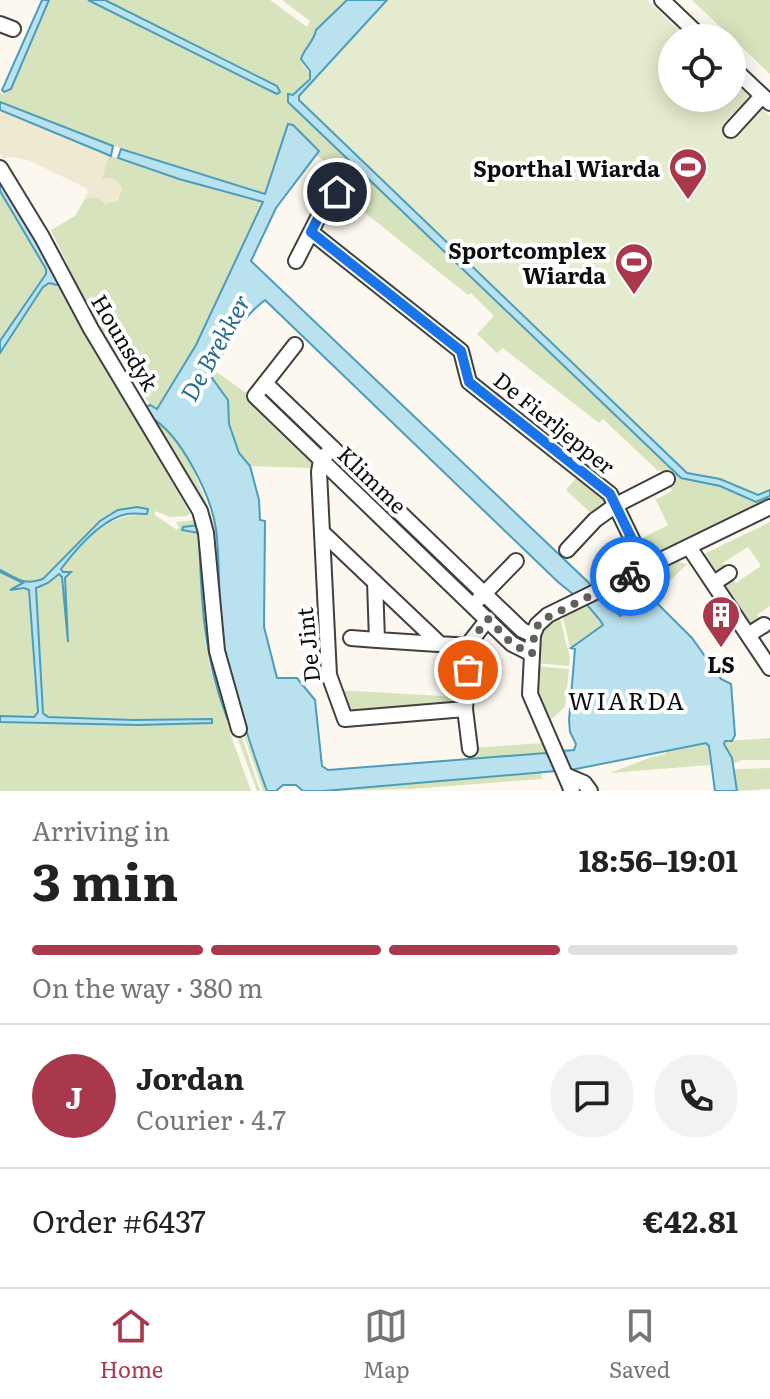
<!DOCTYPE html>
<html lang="en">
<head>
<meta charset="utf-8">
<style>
  :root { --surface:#fff; --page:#f2f2f2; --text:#222; --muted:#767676; --line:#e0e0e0; --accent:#aa384c }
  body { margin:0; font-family:Literata,serif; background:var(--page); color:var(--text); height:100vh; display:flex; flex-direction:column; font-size:30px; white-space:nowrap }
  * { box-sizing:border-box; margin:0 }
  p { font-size:26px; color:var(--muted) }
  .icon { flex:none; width:44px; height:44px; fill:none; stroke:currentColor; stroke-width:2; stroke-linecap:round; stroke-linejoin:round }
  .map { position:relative; height:791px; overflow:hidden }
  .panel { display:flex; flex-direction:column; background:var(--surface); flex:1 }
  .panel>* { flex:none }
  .controls { position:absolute; left:658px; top:24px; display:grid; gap:16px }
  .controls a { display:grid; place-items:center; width:88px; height:88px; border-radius:50%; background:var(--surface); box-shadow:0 4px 20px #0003; font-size:40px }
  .pin { position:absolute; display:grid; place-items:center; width:68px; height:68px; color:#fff; margin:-34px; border:4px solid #fff; border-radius:50%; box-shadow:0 2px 8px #0007 }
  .courier { position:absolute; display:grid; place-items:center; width:80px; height:80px; margin:-40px; border:6px solid #1a73e8; border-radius:50%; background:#fff; color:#222; box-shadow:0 2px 10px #0007 }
  .headline em { font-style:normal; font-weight:700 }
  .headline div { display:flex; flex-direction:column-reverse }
  .headline { display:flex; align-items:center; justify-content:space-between; height:136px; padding:0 32px }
  h1 { font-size:52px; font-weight:700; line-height:60px }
  .bar { display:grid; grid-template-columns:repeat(4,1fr); gap:12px 8px; align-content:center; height:96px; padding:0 32px }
  .bar i { height:10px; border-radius:6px; background:var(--line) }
  .bar .selected { background:var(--accent) }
  .bar p { grid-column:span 4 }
  .line { display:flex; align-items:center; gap:20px; padding:0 32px; border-top:2px solid var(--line) }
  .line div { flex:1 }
  .round { display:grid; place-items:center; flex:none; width:84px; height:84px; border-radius:42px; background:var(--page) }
  .tab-bar { display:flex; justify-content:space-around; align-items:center; height:112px; border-top:2px solid var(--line); background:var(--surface); font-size:22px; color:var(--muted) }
  .tab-bar a { display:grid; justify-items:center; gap:4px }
  .tab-bar .selected { color:var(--accent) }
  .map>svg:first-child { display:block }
</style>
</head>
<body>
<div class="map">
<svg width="770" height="791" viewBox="0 0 770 791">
  <rect width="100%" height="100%" fill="#fdf8ef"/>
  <path fill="#f0e9d2" d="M0 110 109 155 103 178 110 177 118 181 122 189 120 197 110 204 102 203 96 197 85 199 88 191 86 188 28 160 10 157 3 159 0 154Z"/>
  <path fill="#d6e3bd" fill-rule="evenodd" d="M49 0H88L277 94V86L105 0H270L307 27 310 21 282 0H347L316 30 315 37 302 53 303 65 311 75 293 96 297 110 681 478 720 486 756 502 770 496V502L654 559 645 555 637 541 668 525 652 492 657 499 672 491 669 483 672 481 660 470 658 471 603 419 599 423 503 348 497 353 477 334 494 316 471 293 468 295 349 200 335 185 342 175 316 155 319 151 288 125 265 194 74 133 0 102V92L3 94 11 89Z
    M692 0H770V74Z
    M109 155 179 179 263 202 196 345 157 409 150 405 120 358H118L117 360 144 403H139L93 329 27 208 35 207 31 211 74 287 77 285 51 230 75 216 85 199 96 197 106 204 118 200 122 189C118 179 112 176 102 179Z
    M0 173 40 237 90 330 167 456 200 516 205 536 210 613 218 665 260 791H257L235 731 230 733 251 791H0V722L138 725 212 722 211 719 133 720 48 717 43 713 36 588 48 583 59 574 62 577 67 618 65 578 71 572H63L61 569C86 539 105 514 147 514L148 510C94 500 78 554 43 579 24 586 17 578 0 570V353L43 287 49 283 57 285 60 282 38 240 0 183ZM62 288 197 514 196 520 176 522 179 527 177 530 155 515V511L170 517 187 516 190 513 60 290ZM199 525C209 544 203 577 205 600 208 640 218 678 231 717L228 718C200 661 201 595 199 533L182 530 183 527Z
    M0 191 46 269V274L0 341Z
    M215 371 249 395 248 397 311 458 312 468 250 466 239 453 229 424 228 400 212 378Z
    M144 408 158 419 185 449 216 527 225 649 247 739 267 791H263L224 677 209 546Z
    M577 477 600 495 607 507 594 516 566 490Z
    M770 522V606L757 615 762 622 753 629 720 587 731 576 736 583 761 566 748 547 723 563 727 570 717 577 702 561 704 554Z
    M675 561 687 564 652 598 645 600 620 616 602 598Z
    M0 572 23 583 15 589 29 590 38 712 34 717 0 716Z
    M588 604 603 625 570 648 563 617Z
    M559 615 570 658 569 666 535 663 539 630Z
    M535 666 569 669 565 707 546 724 538 706Z
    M337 690 459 697 454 705 349 714Z
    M770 738V760H742L733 764 724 745 725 741Z
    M542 743 547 753 467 759 466 752 474 748Z
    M706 743 709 746 710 765 610 773 649 758 666 754V750Z
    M770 768V789L737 791 734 769Z
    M541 772 542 779 410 789 324 791Z"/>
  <path fill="#e5ebce" d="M381 0H647L687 38H672V98H732V80L770 116V492L759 498 720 482 685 476 294 99Z"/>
  <path fill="#bae1ee" stroke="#4b9dbb" stroke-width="2" fill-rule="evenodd" d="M42 0H49L11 89 4 92 2 90Z
    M88 0H105L277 86 280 92 277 94Z
    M347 0H387L299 96V100L687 473 720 479 758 495 770 490V496L756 502 720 486 681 478 288 102V94L293 95 310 79V71L301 59C304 48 314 42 316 30Z
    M0 102 113 146 111 156 0 110Z
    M288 124 293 125 319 151 276 208 251 261 589 583 591 586 588 589 598 599 602 598 620 616 645 600 652 598 692 638 721 679 731 684 735 735 732 741H725L724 744 732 758 737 791H715L709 746 706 743 571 770 568 766 554 767 555 771 534 773 324 791H303L296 785H283L276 791H267C250 745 235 699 225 651 217 611 221 569 216 529 211 495 180 433 150 417L146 407 150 405 157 409 196 345 263 202 179 179 118 158 121 149 265 194ZM265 300 558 582 574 595 578 594 600 620 603 625 571 648 575 649 569 720 570 732 576 744 574 750 562 751 563 755 549 757 546 753 328 770 322 766 315 700 297 678H277L264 627 265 521 260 520 259 500 250 466 239 453 229 424 228 400 212 378C224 348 239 320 265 300Z
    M0 183 38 240 60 282 57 285 49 283 43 287 0 353V341L46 274V269L0 191Z
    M137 507 148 509 147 514C141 514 133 513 127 514 101 519 76 549 61 569L63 572H71L65 578 68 642 62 577 59 574 48 583 36 588 43 713 48 717 133 720 212 719V723L138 725 0 722V716L34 717 38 712 29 590 24 588 10 590 23 583 0 572V570C17 578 23 586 43 579L100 521 118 510Z
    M199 525C206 549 203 575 205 600 208 641 220 678 231 717L227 718C203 656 201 599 199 533L182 530 183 527Z"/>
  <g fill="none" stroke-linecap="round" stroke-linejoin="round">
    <defs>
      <path id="minor" d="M662 0 702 38
        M0 24 13 29
        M732 67 770 103
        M731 130 762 96
        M0 168 42 237 91 329 200 511 206 533 217 651 239 729
        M311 232 461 351 469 382 610 494 646 568
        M296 261 321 212 337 192
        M295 345 255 396 512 644 532 654
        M265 383 522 630 533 635
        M333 448 321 460 319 472 329 675 345 719 465 709 470 642 488 619
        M322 532 440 644
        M689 547 770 668
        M567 550 595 520 616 505 667 479
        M375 582 377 640 469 646
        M714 583 729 573
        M479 599 516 561
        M748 635 764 625
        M351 638 377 640
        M465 709 470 749
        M565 775 584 783 590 791
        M572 791 530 694 533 635 537 625 548 615 770 507"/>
    </defs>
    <use href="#minor" stroke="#404040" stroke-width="18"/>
    <use href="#minor" stroke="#fff" stroke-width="14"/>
  </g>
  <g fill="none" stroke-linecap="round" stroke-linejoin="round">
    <path stroke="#615f5c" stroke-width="8" stroke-dasharray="0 14.4" d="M468 670 470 642 488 619 512 644 532 654 535 629 542 620 630 576"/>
    <path stroke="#1a73e8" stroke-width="10" d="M337 192 321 212 311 232 461 351 469 382 610 494 646 568 630 576"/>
  </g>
  <defs>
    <symbol id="stadium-pin" viewBox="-11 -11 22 30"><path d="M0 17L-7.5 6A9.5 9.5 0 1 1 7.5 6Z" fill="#aa384c" stroke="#fff"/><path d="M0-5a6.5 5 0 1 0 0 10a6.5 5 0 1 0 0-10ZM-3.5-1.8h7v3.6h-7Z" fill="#fff"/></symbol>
    <symbol id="building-pin" viewBox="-11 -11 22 30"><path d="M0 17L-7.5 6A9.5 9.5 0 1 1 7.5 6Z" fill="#aa384c" stroke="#fff"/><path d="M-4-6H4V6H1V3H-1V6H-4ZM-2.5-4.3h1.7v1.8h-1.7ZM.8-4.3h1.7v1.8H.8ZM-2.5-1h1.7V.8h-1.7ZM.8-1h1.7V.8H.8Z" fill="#fff"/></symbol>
  </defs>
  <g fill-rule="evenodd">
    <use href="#stadium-pin" x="666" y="145" width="44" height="60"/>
    <use href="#stadium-pin" x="612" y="240" width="44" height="60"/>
    <use href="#building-pin" x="699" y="593" width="44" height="60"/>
  </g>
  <g text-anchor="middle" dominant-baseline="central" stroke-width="8" stroke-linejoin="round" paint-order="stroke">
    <g font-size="22" font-weight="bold" fill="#0d0d0d" stroke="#fff" text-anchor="end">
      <text x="660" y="167">Sporthal Wiarda</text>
      <text x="606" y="249">Sportcomplex<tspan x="606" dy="25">Wiarda</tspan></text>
      <text x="721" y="663" text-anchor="middle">LS</text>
    </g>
    <g font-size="22" fill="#0d0d0d" stroke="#fff">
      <text transform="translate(126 342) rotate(59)">Hounsdyk</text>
      <text transform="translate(555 422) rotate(39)">De Fierljepper</text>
      <text transform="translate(373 479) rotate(44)">Klimme</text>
      <text transform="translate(307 645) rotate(-96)">De Jint</text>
    </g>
    <g font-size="24" font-style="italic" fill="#276e8e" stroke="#fff">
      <text transform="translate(214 347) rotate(-61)">De Brekker</text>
    </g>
    <g font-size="24" letter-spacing="2" fill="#0d0d0d" stroke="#fff">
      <text x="627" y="699">WIARDA</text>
    </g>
  </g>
</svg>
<div class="controls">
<a><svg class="icon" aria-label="locate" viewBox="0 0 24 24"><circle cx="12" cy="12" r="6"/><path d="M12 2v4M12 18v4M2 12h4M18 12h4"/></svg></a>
</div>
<div class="pin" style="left:468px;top:670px;background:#ea580c"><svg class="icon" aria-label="bag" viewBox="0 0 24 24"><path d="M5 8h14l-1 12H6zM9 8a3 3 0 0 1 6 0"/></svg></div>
<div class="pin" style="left:337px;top:192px;background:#1f2937"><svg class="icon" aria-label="home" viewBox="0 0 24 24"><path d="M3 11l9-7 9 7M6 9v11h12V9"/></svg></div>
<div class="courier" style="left:630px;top:576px"><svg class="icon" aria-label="bike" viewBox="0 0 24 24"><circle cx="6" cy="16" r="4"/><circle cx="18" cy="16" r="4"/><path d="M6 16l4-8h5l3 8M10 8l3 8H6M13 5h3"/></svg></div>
</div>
<section class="panel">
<div class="headline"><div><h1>3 min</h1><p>Arriving in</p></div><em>18:56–19:01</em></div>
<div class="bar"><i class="selected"></i><i class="selected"></i><i class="selected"></i><i></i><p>On the way · 380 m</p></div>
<div class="line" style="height:144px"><b class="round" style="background:var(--accent);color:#fff">J</b><div><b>Jordan</b><p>Courier · 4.7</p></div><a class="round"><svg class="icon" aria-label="chat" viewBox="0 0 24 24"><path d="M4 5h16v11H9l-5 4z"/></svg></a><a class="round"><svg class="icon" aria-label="phone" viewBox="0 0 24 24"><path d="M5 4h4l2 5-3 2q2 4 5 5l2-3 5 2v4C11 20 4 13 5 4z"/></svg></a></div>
<div class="line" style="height:104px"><div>Order #6437</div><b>€42.81</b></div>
</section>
<nav class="tab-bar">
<a class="selected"><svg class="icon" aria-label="home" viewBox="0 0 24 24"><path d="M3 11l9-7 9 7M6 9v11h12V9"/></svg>Home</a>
<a><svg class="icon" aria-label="map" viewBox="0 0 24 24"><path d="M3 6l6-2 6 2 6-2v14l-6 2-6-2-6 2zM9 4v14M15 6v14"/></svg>Map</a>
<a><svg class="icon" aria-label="saved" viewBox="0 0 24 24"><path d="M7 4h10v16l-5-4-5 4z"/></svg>Saved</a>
</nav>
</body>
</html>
